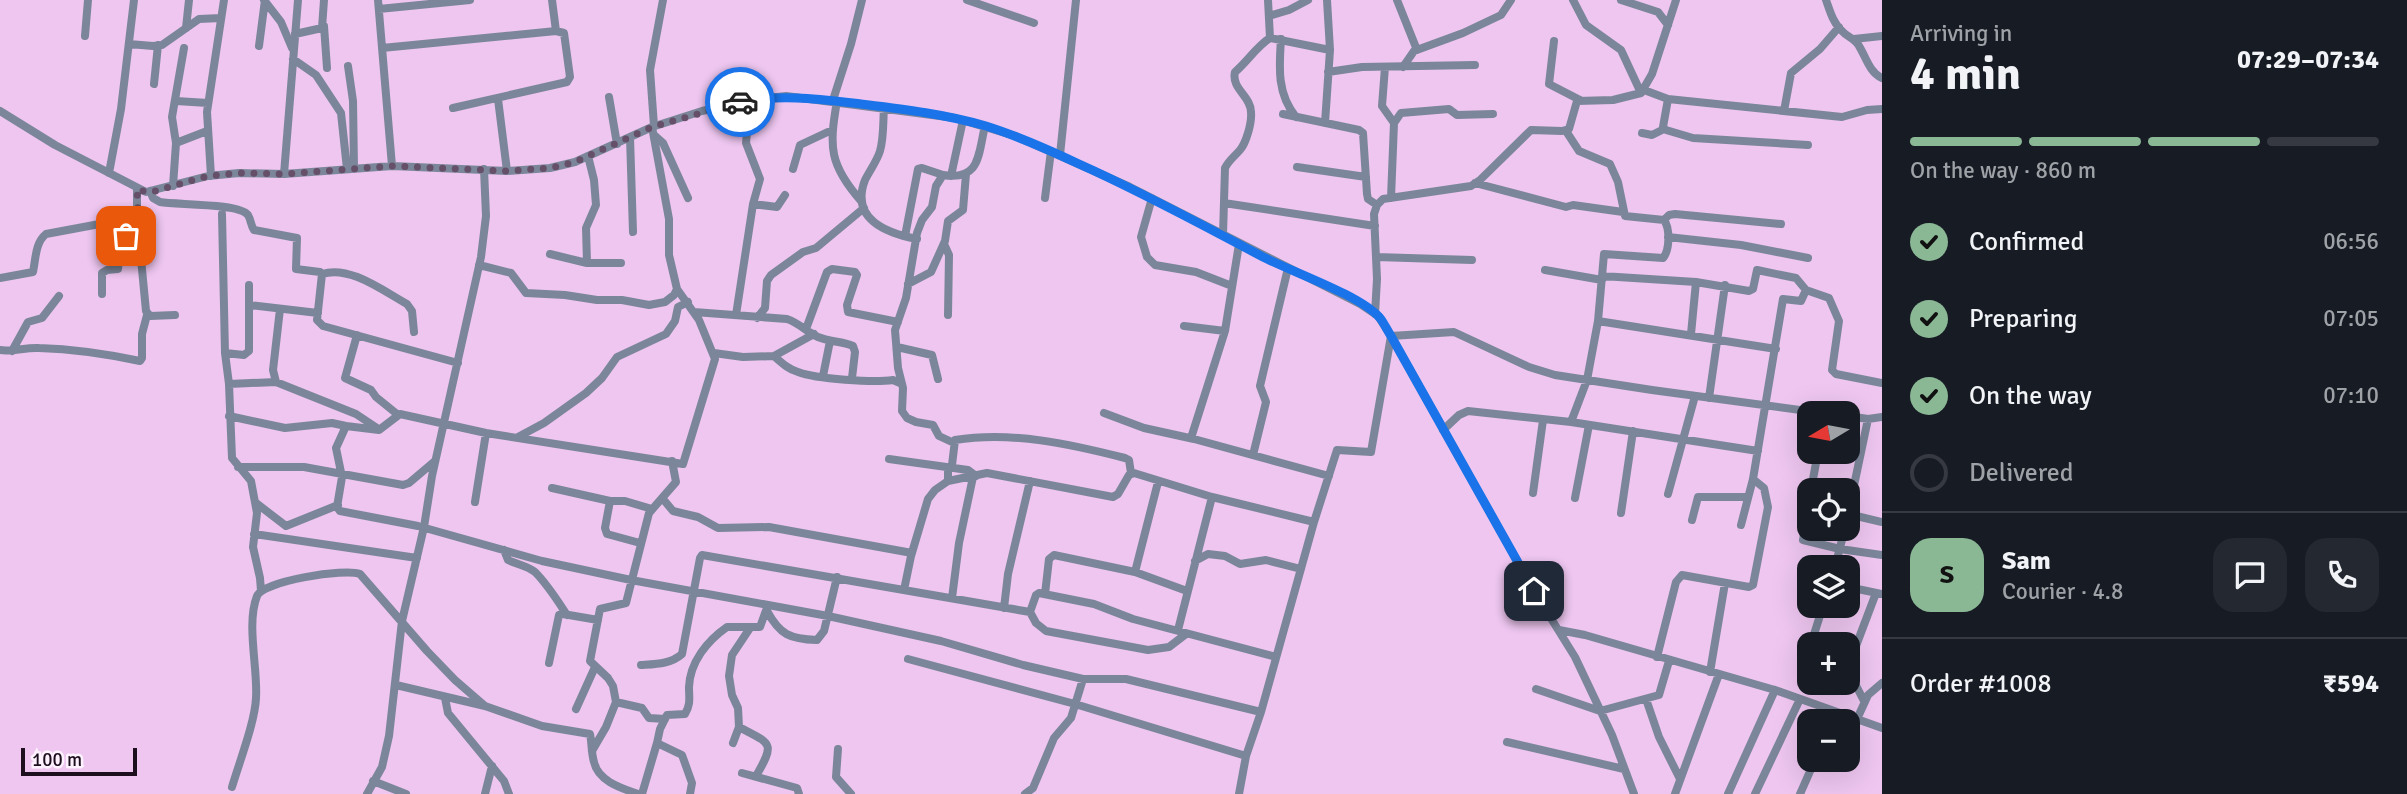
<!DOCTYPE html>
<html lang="en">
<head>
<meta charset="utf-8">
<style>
  :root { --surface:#171b24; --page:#242831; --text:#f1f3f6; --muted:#9ea1a6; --line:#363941; --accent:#8ab895 }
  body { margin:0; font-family:Signika,sans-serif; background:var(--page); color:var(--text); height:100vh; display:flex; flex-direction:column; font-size:26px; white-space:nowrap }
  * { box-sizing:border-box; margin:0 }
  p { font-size:23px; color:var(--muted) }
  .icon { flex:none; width:38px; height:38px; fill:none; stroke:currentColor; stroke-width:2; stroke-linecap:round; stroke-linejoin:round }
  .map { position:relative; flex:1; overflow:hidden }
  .drawer { display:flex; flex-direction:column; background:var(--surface); width:525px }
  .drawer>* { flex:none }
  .needle { width:46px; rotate:260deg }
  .tools { position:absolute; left:1797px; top:401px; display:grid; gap:14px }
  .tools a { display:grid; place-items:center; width:63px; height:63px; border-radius:14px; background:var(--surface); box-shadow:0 7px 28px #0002; font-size:35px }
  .scale { position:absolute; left:21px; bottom:18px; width:116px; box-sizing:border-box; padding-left:7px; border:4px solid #1d0f1e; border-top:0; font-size:19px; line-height:24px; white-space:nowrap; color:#1d0f1e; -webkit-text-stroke:5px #fef2ff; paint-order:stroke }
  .pin { position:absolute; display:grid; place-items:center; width:60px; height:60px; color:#fff; margin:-30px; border-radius:14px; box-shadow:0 4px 10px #0006 }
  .courier { position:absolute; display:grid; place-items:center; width:70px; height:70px; margin:-35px; border:5px solid #1a73e8; border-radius:50%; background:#fff; color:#222; box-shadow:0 2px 9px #0007 }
  .headline em { font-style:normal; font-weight:800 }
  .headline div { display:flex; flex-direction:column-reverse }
  .headline { display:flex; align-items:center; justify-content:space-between; height:119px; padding:0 28px }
  h1 { font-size:46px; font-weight:800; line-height:52px }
  .bar { display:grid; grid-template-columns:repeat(4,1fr); gap:10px 7px; align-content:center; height:84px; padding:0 28px }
  .bar i { height:9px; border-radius:5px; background:var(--line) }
  .bar .on { background:var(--accent) }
  .bar p { grid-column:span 4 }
  .line { display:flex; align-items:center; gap:18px; padding:0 28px; border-top:2px solid var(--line) }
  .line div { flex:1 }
  .round { display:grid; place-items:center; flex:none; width:74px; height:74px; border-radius:21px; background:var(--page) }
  ol { padding:0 28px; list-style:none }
  li { display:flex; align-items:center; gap:21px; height:77px }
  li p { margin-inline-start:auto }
  li .icon { padding:7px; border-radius:50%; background:var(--accent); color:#111; stroke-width:4 }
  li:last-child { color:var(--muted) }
  li i { width:38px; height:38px; border:4px solid var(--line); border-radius:50% }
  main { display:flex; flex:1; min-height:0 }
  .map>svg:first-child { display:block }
</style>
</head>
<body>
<main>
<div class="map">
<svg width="1882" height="794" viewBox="0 0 1882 794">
  <rect width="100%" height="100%" fill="#eec6f0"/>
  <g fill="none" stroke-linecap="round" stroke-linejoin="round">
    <path stroke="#7c869a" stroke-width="8" d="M264 0 281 22 292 48
      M378 0 392 166
      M552 0 556 31
      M967 0 1034 23
      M1268 0 1270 38
      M1397 0 1417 50
      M1573 0 1586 25 1621 50 1641 93
      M1621 0 1658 12 1668 25
      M1826 0C1830 11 1833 23 1842 31 1847 37 1855 38 1859 46 1866 57 1869 72 1882 78
      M379 9 470 0
      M1269 16 1289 10 1308 0
      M324 26 327 68
      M186 28 189 0
      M295 34 322 28 324 0
      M85 36 88 0
      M1281 39C1279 68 1277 94 1296 117
      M1854 39 1882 36
      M1554 41 1549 84 1580 100
      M129 44 153 46 162 45 199 19 221 18
      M259 46 265 0
      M382 48 556 31 564 33 570 77 567 82 453 108
      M293 59 316 75 341 113 347 169
      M348 66 353 101 354 168
      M1385 67 1382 106 1394 123
      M1403 67 1414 51 1463 33 1501 15 1511 0
      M1328 72 1362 67 1475 65
      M154 84 158 45
      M1644 90 1668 99 1842 117 1867 110 1882 109
      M609 97 617 144
      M498 99 507 171
      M1668 99 1663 127 1666 130 1693 138 1808 145
      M833 100 851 44 862 0
      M176 101 208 103
      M837 101C829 147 829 165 862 202
      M884 107C883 121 884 137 880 151 877 161 870 170 865 180 850 219 886 233 917 239
      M0 111 55 145 146 192 208 176 239 173 284 174 392 166 507 171 550 168 575 162 652 127 702 111 750 100 786 96 955 118 1015 136 1130 187 1360 304 1378 316 1391 336 1454 332 1529 367 1555 375 1652 390 1822 413
      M1784 111 1791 73 1820 49 1839 27
      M1283 114 1359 130 1363 133 1367 194 1368 199 1377 205
      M1325 123 1330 50 1327 0
      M654 126 650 70 663 0
      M652 127 669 219V255L677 289 699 320 715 359 683 464 486 433 400 414 379 430 346 426 336 448 342 477 337 507 340 511 418 526 542 561 631 580 828 616 941 641 1023 665 1083 679H1126L1261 712
      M1566 131 1579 151 1610 164 1618 182 1625 216 1664 220C1670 228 1670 250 1663 258L1604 254 1598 321 1587 380 1571 422
      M1642 133 1652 135 1664 129
      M654 135 663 143 688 198
      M630 137 633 232
      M176 143 207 131
      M1060 155 1076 0
      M1297 167 1366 177
      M793 169 800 145 832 130
      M109 173 121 109 134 0
      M284 174 298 0
      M211 176 207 112 224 0
      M951 176 963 120
      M1475 183 1566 207 1573 205 1623 212
      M173 186 176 143 172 117 184 48
      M137 189V217L146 311 150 316 175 315
      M150 191 153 198 160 202C176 205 239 203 248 215 251 220 251 226 254 230L297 238 296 269 320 272 322 274 317 320 323 326 458 363
      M1045 198 1051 151
      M1152 198 1141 237 1147 257 1155 265 1196 272 1232 286
      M1391 198 1394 123 1401 113 1449 109 1457 115 1493 114
      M1224 203 1375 226
      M753 204 777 207 785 195
      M222 214 225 353 229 384 232 458 251 481 257 513 253 547 260 578 261 591
      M1664 220 1669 215 1675 214 1781 224
      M1223 235 1225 168C1229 160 1234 157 1240 150 1246 143 1252 123 1251 112 1251 96 1231 89 1235 72 1247 62 1257 46 1270 38L1330 50
      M905 236 918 169 922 168 943 175
      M1668 237 1741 245 1808 258
      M944 244 949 255 948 315
      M550 254 587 263H621
      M1376 257 1472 260
      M587 263 586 228 596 205 594 180 588 156
      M479 265 511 273 526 293 565 295 597 300H622L649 305 665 302 674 295 677 289
      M1545 270 1602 280
      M322 274C350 265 383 291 407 304L412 311 414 332
      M1602 276 1696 282
      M0 278 33 272C36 258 35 243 46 234L137 217
      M908 284 931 272 945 241 948 221 963 210 966 174
      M102 294V273L107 270 118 269C121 248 114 240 139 232
      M249 305 318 313
      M280 309 273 370 276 382 356 414 377 428
      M694 312 787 319C799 323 807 332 818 337 830 342 842 341 853 346L855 352 852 378
      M1375 314 1377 279 1374 214 1377 205 1383 199 1471 186 1480 180 1531 130 1562 131 1569 129 1577 101 1613 100 1641 93 1652 74 1676 0
      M736 315 753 204 760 179 746 143 750 100
      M757 318 765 308 767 281 771 275 803 252 816 248 864 208
      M1598 321 1776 349
      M1184 326 1225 331
      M806 329 827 272 832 269 855 272 857 275 847 305 848 312 898 322
      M1691 334 1696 282 1749 291 1753 289 1757 270 1796 278 1806 290 1829 298 1839 321 1832 370 1836 374 1882 383
      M357 335 345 378 371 390 376 397 397 414
      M1391 336 1534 591 1575 657 1612 735 1634 794
      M897 347 932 355 938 379
      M0 350C13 352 26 347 39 348 73 349 107 354 140 361L142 358V334L147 315
      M12 351 28 322 42 318 59 296
      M225 353 244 355 249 351V285
      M714 353 743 357 774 356 814 334
      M774 356C782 363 788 369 798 372 816 379 874 383 893 380L900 383
      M823 376 830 341
      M229 384 276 382
      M1709 398 1725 285
      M1104 413 1144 428 1194 439 1329 476
      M229 416 285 428 332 423 346 426
      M1848 416 1868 419 1882 417
      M1868 419 1848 514 1882 522
      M1443 430 1459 415 1468 411 1571 422 1758 451
      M518 437 544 423 586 393 602 378 617 357 666 334 675 321 678 307 688 302
      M1191 438 1225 331 1239 244
      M954 443 939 436 933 425 916 422 907 418 902 411 903 388 898 368 895 330 906 298 917 233 922 220 932 207 936 186 943 175C981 181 978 154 985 126
      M1253 455 1266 402 1260 386 1288 268
      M889 459 968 470 976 476
      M238 467H304L403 485 409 483 435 461
      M948 481V469L952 465 955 440C1012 431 1070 444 1125 458L1129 460 1131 473
      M552 488 610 501H625L652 509
      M1811 490 1818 452
      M1533 493 1543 420
      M1668 494 1695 396
      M1575 498 1589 425
      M663 499 673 511 698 517 718 528 769 527 912 553
      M610 501 605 528 607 534 640 543
      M1810 501 1803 540 1840 549 1882 555
      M475 502 486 433
      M256 503 286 526 338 505
      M1621 513 1633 431
      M1692 520 1698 497H1748
      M1741 525 1753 479 1783 299 1801 301 1806 290
      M254 534 417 558
      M504 550 508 560C516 564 528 566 535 572 548 585 557 600 567 615
      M1195 561 1208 554 1225 556 1240 564 1266 560 1301 569
      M1835 567 1845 528
      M1135 572 1158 482
      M1848 587 1882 594
      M904 590 911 556 928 499 935 490 948 481 987 473 1113 497 1118 494 1129 475 1134 473 1212 497 1314 522
      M1045 594 1049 559 1054 555 1135 572 1187 591
      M952 598 959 543 973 477
      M1004 608 1008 574 1030 481
      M767 611C780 635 790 639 817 640L824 631 837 577
      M1178 630 1212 497
      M1559 630 1585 635 1775 690 1882 728
      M1186 634 1169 647 1148 650 1046 631 1036 623 1030 612 1036 595 1039 593 1094 604 1133 619 1276 657
      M1811 644 1823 606
      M1657 657 1676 582 1682 575 1749 587 1753 585 1768 507 1764 488 1753 479
      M908 659 1075 704 1246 756
      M549 663 559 615 563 614 598 620
      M1806 663 1810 650
      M641 665C656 664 671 664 682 654L700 558 702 555 1030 612
      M1710 672 1725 583
      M396 685 485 706 542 726 590 734C592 743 591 752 594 762 598 781 621 788 638 794
      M1536 689 1600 711 1659 695 1669 661
      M445 698 448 713 504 781 509 794
      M1646 699 1659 737 1680 779
      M1864 701 1849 672 1848 667 1876 593
      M576 709 595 667
      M665 719 649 718 642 708 616 702 613 686 608 678 590 661 600 609 626 603 649 513 676 482 672 461
      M1857 719 1868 695 1882 683
      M739 727C771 744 776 742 756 776
      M1507 742 1624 769
      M733 743 739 727 738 708 732 695 729 676 732 655 750 628
      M838 749 836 777 851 794
      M592 751 606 727 616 702
      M742 773 797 788 799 794
      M373 781 406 794
      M232 787C239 763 255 722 256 698 258 668 246 624 257 596 263 581 345 568 360 574L427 651 455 680 485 706
      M367 794 382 767 389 736 402 621 424 527 432 476 481 257 486 216 484 169
      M485 794 492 766
      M642 794 657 743
      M690 794 692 783 682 755 657 743 660 729 667 715 685 714C691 704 689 698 689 687 690 662 707 641 727 627H760L768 605
      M1025 794 1033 788 1054 738 1071 718 1083 679
      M1239 794 1246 756 1261 712 1314 522 1337 450 1371 452 1391 336
      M1675 794 1719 674
      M1728 794 1775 690
      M1755 794 1800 699
      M1800 794 1815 760"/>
  </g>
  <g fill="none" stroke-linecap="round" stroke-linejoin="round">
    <path stroke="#664f68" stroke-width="7" stroke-dasharray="0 12.6" d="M126 236 139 232 137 189 146 192 155 191 208 176 239 173 284 174 392 166 507 171 550 168 575 162 652 127 740 102"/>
    <path stroke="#1a73e8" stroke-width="9" d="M740 102C783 94 818 99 861 104 902 109 945 114 986 126 1018 136 1049 150 1079 164 1142 192 1202 225 1263 257 1292 272 1360 295 1380 318 1384 323 1387 330 1391 336L1534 591"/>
  </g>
</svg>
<div class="tools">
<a><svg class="needle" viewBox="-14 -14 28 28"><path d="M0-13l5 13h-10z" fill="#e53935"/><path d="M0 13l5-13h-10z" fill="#9ea1a6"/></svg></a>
<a><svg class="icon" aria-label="locate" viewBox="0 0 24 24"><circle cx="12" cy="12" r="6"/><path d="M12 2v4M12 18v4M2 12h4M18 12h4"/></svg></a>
<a><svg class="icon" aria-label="layers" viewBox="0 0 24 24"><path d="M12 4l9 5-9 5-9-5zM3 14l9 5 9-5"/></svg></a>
<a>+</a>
<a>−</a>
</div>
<div class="scale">100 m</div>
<div class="pin" style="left:126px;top:236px;background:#ea580c"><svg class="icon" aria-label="bag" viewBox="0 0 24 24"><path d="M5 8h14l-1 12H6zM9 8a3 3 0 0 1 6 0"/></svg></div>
<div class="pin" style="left:1534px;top:591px;background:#1f2937"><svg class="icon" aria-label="home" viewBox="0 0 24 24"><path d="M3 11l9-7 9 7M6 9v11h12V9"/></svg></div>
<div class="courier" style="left:740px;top:102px"><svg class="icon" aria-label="car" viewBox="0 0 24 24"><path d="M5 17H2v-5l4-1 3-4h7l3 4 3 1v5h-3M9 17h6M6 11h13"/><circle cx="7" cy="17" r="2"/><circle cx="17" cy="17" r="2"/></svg></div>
</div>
<section class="drawer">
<div class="headline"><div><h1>4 min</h1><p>Arriving in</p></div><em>07:29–07:34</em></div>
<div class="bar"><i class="on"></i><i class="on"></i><i class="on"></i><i></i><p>On the way · 860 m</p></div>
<ol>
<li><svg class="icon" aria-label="check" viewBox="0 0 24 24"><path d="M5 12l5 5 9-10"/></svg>Confirmed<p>06:56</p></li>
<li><svg class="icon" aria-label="check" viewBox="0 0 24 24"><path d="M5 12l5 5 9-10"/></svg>Preparing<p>07:05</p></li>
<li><svg class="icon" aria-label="check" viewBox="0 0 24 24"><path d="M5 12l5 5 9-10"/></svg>On the way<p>07:10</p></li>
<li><i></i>Delivered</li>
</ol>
<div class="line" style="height:126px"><b class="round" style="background:var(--accent);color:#111">S</b><div><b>Sam</b><p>Courier · 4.8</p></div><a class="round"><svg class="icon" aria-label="chat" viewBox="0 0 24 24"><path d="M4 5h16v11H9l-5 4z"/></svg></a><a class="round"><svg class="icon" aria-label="phone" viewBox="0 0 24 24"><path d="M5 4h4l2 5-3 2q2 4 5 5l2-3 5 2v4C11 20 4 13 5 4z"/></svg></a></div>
<div class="line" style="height:91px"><div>Order #1008</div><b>₹594</b></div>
</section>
</main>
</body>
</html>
